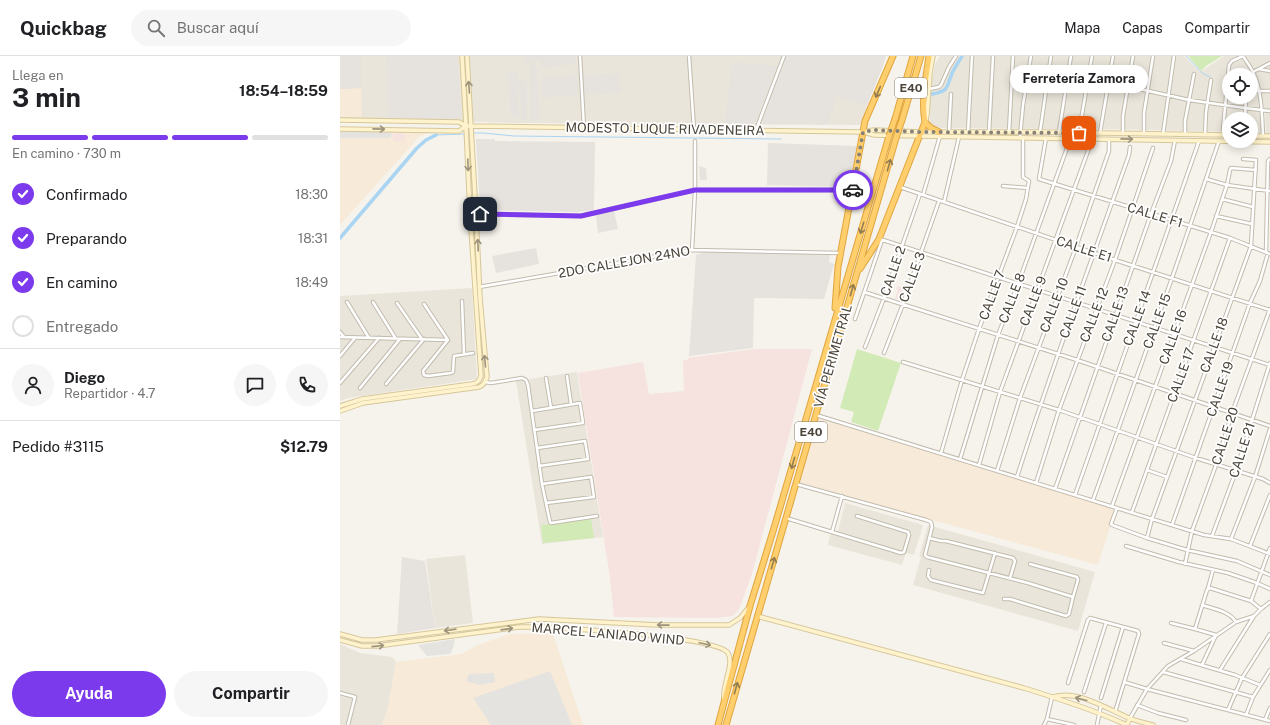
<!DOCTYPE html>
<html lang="es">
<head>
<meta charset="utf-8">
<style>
  :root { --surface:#fff; --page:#f6f6f6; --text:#202124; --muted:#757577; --line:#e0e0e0; --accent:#7c3aed }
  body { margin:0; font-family:"Public Sans",sans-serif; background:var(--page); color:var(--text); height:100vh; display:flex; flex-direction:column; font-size:15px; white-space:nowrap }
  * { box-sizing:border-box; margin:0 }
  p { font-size:13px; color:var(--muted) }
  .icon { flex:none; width:22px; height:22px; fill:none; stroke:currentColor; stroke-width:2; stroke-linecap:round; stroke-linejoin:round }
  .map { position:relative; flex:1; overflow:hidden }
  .drawer { display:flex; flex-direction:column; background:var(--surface); width:340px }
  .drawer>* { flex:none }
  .buttons { position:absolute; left:882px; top:12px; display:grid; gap:8px }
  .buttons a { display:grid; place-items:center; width:36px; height:36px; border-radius:50%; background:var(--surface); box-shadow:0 2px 10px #0003; font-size:20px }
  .pin { position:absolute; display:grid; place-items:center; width:34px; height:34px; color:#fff; margin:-17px; border-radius:8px; box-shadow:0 2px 6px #0006 }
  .courier { position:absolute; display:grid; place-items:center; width:40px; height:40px; margin:-20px; border:3px solid #7c3aed; border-radius:50%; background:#fff; color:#222; box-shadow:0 1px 5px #0007 }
  .bubble { position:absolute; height:28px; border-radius:14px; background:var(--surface); box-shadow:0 2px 10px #0003; font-size:13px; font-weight:700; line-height:28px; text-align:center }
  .headline em { font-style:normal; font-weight:700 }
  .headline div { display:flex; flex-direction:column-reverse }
  .headline { display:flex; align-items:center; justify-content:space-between; height:68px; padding:0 12px }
  h1 { font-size:26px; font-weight:700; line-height:30px }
  .bar { display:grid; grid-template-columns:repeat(4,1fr); gap:6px 4px; align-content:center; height:48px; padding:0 12px }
  .bar i { height:5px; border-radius:3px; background:var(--line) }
  .bar .selected { background:var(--accent) }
  .bar p { grid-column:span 4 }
  .line { display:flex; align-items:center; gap:10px; padding:0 12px; border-top:1px solid var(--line) }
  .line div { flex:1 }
  .round { display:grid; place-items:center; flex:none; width:42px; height:42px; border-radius:21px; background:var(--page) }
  ol { padding:0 12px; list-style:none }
  li { display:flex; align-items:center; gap:12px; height:44px }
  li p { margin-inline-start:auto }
  li .icon { padding:4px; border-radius:50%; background:var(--accent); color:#fff; stroke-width:4 }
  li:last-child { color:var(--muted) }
  li i { width:22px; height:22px; border:2px solid var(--line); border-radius:50% }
  .action { display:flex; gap:8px; margin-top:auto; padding:8px 12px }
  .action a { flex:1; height:46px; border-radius:24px; background:var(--accent); color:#fff; font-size:16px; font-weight:700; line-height:46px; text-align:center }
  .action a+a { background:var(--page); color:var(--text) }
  header { display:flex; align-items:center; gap:24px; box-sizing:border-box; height:56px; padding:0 20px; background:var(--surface); border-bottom:1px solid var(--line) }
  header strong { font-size:19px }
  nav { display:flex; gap:22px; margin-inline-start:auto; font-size:14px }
  .search { width:280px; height:36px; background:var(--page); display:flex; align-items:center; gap:10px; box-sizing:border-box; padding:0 14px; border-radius:22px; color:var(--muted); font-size:15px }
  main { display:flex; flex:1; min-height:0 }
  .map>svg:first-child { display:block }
</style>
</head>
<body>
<header>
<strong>Quickbag</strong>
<div class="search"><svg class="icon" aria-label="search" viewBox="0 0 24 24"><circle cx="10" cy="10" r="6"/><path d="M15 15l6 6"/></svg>Buscar aquí</div>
<nav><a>Mapa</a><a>Capas</a><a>Compartir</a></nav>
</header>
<main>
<section class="drawer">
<div class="headline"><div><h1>3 min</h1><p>Llega en</p></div><em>18:54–18:59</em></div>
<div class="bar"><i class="selected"></i><i class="selected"></i><i class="selected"></i><i></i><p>En camino · 730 m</p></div>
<ol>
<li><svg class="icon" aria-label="check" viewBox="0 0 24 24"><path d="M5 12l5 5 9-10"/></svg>Confirmado<p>18:30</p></li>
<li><svg class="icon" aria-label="check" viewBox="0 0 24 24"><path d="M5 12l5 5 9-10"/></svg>Preparando<p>18:31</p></li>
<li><svg class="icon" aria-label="check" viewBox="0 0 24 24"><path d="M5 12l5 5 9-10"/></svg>En camino<p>18:49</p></li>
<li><i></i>Entregado</li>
</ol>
<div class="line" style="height:72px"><a class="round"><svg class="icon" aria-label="person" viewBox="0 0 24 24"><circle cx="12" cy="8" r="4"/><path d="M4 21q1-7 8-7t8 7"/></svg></a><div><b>Diego</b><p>Repartidor · 4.7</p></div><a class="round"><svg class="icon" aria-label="chat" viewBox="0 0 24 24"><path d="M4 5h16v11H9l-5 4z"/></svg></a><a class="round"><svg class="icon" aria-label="phone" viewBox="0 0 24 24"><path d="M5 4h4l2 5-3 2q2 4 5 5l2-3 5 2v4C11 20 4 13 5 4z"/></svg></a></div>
<div class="line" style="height:52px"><div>Pedido #3115</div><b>$12.79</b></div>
<div class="action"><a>Ayuda</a><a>Compartir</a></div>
</section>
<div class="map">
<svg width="930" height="669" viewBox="0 0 930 669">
  <rect width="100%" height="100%" fill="#f6f3ec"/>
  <path fill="#eae5da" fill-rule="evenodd" d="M0 0H543L521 68 518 69 177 67 0 62Z
    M600 0H730L718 73 600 72 592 70 590 66V34L595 8Z
    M732 0H844L860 16 884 0H902L912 16 917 33 921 55 922 77H911V63H889V76L721 72ZM889 19H911V41H889Z
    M905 0H930V78H926L925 56 921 36 915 17Z
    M132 232 137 323 8 342 0 345V240Z
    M237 316 263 481 202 488 176 325Z
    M505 447 583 469 574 499 566 497 562 509 488 489 490 479 498 475Z
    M588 469 755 516 738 575 573 529 581 501 579 500Z
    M125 499 133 567 95 572 86 503Z
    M0 588 20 597 52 601 56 606 48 652 42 669H0Z"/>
  <path fill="#f7ead8" d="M21 32 22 61H0V33Z
    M0 76 86 77 78 82 0 169Z
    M476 359 776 452 758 509 456 427Z
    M213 577 243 669H42L48 652 56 606 121 598 138 589 170 578Z"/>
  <path fill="#e6e2dd" d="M0 0H21V32L0 33Z
    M47 0H117L121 59 116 64 48 61Z
    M184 0H236V8L201 11 200 4 184 9Z
    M446 0H546L543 10 527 49 497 40 488 68 476 69 471 66 468 68H422L438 20Z
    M392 6 437 10 415 68H385Z
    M196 7 200 58 198 64 191 65 189 9Z
    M172 15H178L179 61H171L167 18Z
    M279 17 280 37 245 39 243 20Z
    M237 19 238 39 202 42 201 22Z
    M179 24 187 25V64H181Z
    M136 83H155V85L255 86 254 154 238 156 143 154 140 151Z
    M428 87 519 90 507 131 427 129Z
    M359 110 366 112 367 124H360Z
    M274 155 278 173 258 177 256 159Z
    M196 192 199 208 156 217 152 200Z
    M364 196 490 198 489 206 494 208 484 243 414 242 413 292 349 300 356 199Z
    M62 501 85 505 95 572 57 578Z"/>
  <path fill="#f6e3e0" d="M53 77H65V85H53Z
    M558 230 566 232 561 244 555 242 558 234 556 233Z
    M413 293H472L412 518 399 553 393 560 374 562 274 561 270 522 238 317 303 306 309 338 344 335 343 304H347L348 302Z"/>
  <path fill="#d2eab5" d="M848 0H882L866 10 861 15Z
    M517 293 561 307 538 375 511 366 514 356 500 352Z
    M251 463 254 482 203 487 201 469Z"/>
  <path fill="#e5e3e0" d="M0 75 52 76 51 82H0Z
    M115 583 113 592 110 598 87 600 78 589Z
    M210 615 232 669H151L133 642Z
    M154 617 155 626 140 629 126 625 129 618Z"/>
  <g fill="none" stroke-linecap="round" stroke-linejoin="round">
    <path stroke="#a9d4f2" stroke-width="1" d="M846 0 862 17 870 21
      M132 77H143L174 80 441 83
      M96 79 125 78"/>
    <path stroke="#a9d4f2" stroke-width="3.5" d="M592 38C608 35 606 33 611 20 613 13 619 6 622 0
      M0 182 77 92 86 84 96 79"/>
    <defs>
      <path id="street" d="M240 0 244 72
        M349 0 354 73
        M903 0C906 5 910 10 913 16 922 35 922 59 923 80
        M919 13 930 15
        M913 16 930 7
        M728 19 768 26 849 44 905 52 930 55
        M589 33 599 31 601 29 609 11 616 0
        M918 35H930
        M905 63 906 41
        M883 73 889 9 892 5 903 0
        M416 74 444 0
        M609 76 611 38
        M628 76 632 0
        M649 76 653 0
        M669 76 673 0
        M700 76 711 0
        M719 76 731 0
        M739 76 752 0
        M760 77 773 0
        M783 78V60L793 0
        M804 78V57L813 0
        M823 78 834 0
        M845 79V65L854 18
        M865 79 866 56 871 24
        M680 81 683 49 691 0
        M706 82 699 123 890 182 930 198
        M866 123 887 129 930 135
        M663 130 688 132
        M560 131 775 204 930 254
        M583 139 600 80
        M882 143 913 151
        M604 146 619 81
        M130 158 241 160 355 134H513
        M876 160 912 168
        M540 183 930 309
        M352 194 355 134V85
        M926 196 928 105 930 103
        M139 231 352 194 501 197
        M524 236 737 304 930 370
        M122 245 124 298
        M7 246 29 282
        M33 246 56 283
        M57 247 82 283
        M84 248 108 284
        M515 263 542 184
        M0 276 4 281
        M0 281 108 284
        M108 284 83 315 84 319 88 320 111 317 113 316 114 300 133 297
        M525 291 544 242 580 138
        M544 297 563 248 599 145
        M0 300 15 282
        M563 306 719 354 856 402 923 423 930 427
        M227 320 231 348
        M206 322 211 352
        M145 326 151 327 182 322 186 324 188 329 202 428 210 466 211 467 257 460
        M0 327 39 282
        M46 328 84 283
        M20 332 60 283
        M192 355 240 347 243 367 194 374
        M476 359 864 479 891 483 930 498
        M197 392 245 385 248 403 199 410
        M601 397 622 324 639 273 677 171 686 143 689 125 683 121V81
        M620 403 658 279 678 228 714 128 727 92 728 82
        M639 409 660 336 748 95 751 83
        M807 414 827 421
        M657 415 680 342 736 191 769 95V83
        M677 421C711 313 751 206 789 99L790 91
        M696 427 719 354 775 204 813 92
        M202 428 251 421 254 441 206 447
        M456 428 586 464 591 466 592 471 585 499 587 501 688 527 733 541 729 558 726 560 670 543H664
        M715 433 811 158 831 105 835 84
        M735 439 859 85
        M753 444 832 222 879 85
        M772 450 871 176 887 129 890 114 891 112 916 114
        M777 452 771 468 772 469 807 482 847 494 897 505 930 519
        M792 456 890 182
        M446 462 561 497 564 496 569 479 568 476 517 460
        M832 469 910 247 920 225 928 197
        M492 476 502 440
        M872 480 896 415 930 307
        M589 482 601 485H606L673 502 675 505 670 522
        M807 482 812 463 911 190 916 104 903 103
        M891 483 915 421 930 373
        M786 490 839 506 888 517 917 527 930 533
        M910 490 930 439
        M690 508 737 521 738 524 733 541
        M845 508 852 475 876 409 892 357 930 253
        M589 514 588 520 591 524 643 537 655 497
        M868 532 873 514
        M911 545 930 492
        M862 549C874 553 889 555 896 566
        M831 567 855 573 876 579 862 609
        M855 573 867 534 870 532 911 545 921 553
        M824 587 854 595
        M841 603 895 619 920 629
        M880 614 914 560 921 553 930 546
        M823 616 913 641
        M784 626 807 633 828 610 854 595 896 566 914 560
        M728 627 748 564 750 562 798 575 799 578 798 581 775 656
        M744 636 766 567
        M0 637 15 641 8 669
        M761 642 783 571
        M797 649 818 657 846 664
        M888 654 902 622 930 578
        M906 659 913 641 930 614
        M790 662 807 633 930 665
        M707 663 734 669
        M925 664 930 652
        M704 669 707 663 712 641
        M757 669 761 649"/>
      <path id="secondary" d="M0 64 119 66 126 70
        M586 64 587 59 590 17 593 0
        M0 73 119 75 126 70H131L523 76 534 74 581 76H700L889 79
        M524 76 534 79 579 80 930 86
        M911 80H930
        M0 350 22 343 132 328C138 327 139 325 141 320L130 158 126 70 122 0
        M0 355 23 347 139 331C144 329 145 326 147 321L140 242 136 158 127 0
        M417 560 684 632C719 643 754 654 787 669L790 662
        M0 578 22 584H36L199 563 318 569H389L400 562 409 551
        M0 584 22 590H37L179 571C207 570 377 580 388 597 395 608 381 631 384 645
        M713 641C737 633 767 653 789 662 796 665 805 667 813 669"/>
      <path id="highway" d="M555 63 573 0
        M562 64 581 0
        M585 66 591 72 599 76
        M520 213 539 183 585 66C581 45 586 22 589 0
        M495 252 498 211 525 65 553 0
        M378 669 410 550 434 472 549 80
        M386 669 556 82"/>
    </defs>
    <use href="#street" stroke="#c2bbae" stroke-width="4.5"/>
    <use href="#secondary" stroke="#d6c79b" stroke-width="5.5"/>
    <use href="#highway" stroke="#e0a43c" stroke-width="7"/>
    <use href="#street" stroke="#fff" stroke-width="2.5"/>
    <use href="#secondary" stroke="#fff3cd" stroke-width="3.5"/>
    <use href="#highway" stroke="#ffcf6e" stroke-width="5"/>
    <defs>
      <path id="highway-bridge" d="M549 80 555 63
        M556 82 562 64"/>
    </defs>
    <use href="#highway-bridge" stroke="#e0a43c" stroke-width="7" stroke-linecap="butt"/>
    <use href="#highway-bridge" stroke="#ffcf6e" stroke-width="5"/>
  </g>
  <defs><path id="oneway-shaft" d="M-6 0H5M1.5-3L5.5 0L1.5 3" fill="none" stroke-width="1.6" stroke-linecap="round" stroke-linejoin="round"/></defs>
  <g stroke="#9c937c">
    <use href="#oneway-shaft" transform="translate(129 31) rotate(-94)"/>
    <use href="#oneway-shaft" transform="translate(39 73) rotate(1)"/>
    <use href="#oneway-shaft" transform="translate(787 83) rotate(1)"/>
    <use href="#oneway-shaft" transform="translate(128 109) rotate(88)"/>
    <use href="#oneway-shaft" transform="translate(138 189) rotate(-92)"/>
    <use href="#oneway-shaft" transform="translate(145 305) rotate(-95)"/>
    <use href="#oneway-shaft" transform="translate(323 569) rotate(-179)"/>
    <use href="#oneway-shaft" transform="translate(167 573) rotate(-8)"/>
    <use href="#oneway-shaft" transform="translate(110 574) rotate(172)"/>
    <use href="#oneway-shaft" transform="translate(365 588) rotate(12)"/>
    <use href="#oneway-shaft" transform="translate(38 590) rotate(-6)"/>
    <use href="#oneway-shaft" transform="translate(741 643) rotate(-165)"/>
  </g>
  <g stroke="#937c4e">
    <use href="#oneway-shaft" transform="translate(538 36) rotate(113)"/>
    <use href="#oneway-shaft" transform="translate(549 109) rotate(-74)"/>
    <use href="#oneway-shaft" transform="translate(522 172) rotate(107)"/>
    <use href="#oneway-shaft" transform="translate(512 234) rotate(-74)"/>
    <use href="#oneway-shaft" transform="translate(453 407) rotate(106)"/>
    <use href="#oneway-shaft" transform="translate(433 507) rotate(-74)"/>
    <use href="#oneway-shaft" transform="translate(396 632) rotate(-74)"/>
  </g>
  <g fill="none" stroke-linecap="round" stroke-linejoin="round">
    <path stroke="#878178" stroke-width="4" stroke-dasharray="0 7.2" d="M513 134 523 76 534 74 581 76 739 77"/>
    <path stroke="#7c3aed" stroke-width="5" d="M140 158 241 160 355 134H513"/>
  </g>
  <g text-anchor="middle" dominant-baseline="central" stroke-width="3.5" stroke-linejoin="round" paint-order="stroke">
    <g fill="#fff" stroke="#817c74" stroke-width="1">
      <rect x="555" y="22" width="32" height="20" rx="3"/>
      <rect x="455" y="366" width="32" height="20" rx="3"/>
    </g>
    <g font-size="12" font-weight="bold" fill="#4b4439">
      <text x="571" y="32">E40</text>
      <text x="471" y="376">E40</text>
    </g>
    <g font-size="13" fill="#4b4439" stroke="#fff">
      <text transform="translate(325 73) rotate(1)">MODESTO LUQUE RIVADENEIRA</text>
      <text transform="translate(815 159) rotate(17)">CALLE F1</text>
      <text transform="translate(744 193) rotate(18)">CALLE E1</text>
      <text transform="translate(284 206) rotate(-10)">2DO CALLEJON 24NO</text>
      <text transform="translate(553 215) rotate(-71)">CALLE 2</text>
      <text transform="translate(572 221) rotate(-70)">CALLE 3</text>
      <text transform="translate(652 239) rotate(-70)">CALLE 7</text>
      <text transform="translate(672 242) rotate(-69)">CALLE 8</text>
      <text transform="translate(693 245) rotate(-69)">CALLE 9</text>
      <text transform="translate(714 249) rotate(-69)">CALLE 10</text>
      <text transform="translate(733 256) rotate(-70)">CALLE 11</text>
      <text transform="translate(775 258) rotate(-71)">CALLE 13</text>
      <text transform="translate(754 259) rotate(-69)">CALLE 12</text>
      <text transform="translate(797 262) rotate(-70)">CALLE 14</text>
      <text transform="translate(817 265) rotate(-70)">CALLE 15</text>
      <text transform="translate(833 281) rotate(-70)">CALLE 16</text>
      <text transform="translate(874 289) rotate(-70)">CALLE 18</text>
      <text transform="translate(493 300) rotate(-74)">VÍA PERIMETRAL</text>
      <text transform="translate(841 319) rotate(-70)">CALLE 17</text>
      <text transform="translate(880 333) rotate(-71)">CALLE 19</text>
      <text transform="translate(885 380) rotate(-72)">CALLE 20</text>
      <text transform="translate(902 394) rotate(-72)">CALLE 21</text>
      <text transform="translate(268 578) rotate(5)">MARCEL LANIADO WIND</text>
    </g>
  </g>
</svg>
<div class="buttons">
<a><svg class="icon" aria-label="locate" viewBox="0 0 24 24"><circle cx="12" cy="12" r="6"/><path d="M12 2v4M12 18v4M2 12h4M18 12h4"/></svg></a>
<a><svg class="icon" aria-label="layers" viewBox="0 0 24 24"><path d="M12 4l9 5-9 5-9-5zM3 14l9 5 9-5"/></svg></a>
</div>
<div class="pin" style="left:739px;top:77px;background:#ea580c"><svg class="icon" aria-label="bag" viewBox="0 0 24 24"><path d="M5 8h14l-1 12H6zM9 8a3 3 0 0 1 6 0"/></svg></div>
<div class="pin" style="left:140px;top:158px;background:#1f2937"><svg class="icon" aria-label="home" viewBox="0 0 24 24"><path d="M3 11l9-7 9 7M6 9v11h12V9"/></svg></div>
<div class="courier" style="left:513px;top:134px"><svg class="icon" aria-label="car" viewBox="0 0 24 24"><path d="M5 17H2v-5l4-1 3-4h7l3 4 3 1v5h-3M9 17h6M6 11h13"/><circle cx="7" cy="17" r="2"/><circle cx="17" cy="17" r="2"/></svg></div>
<div class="bubble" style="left:670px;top:9px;width:138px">Ferretería Zamora</div>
</div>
</main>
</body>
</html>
